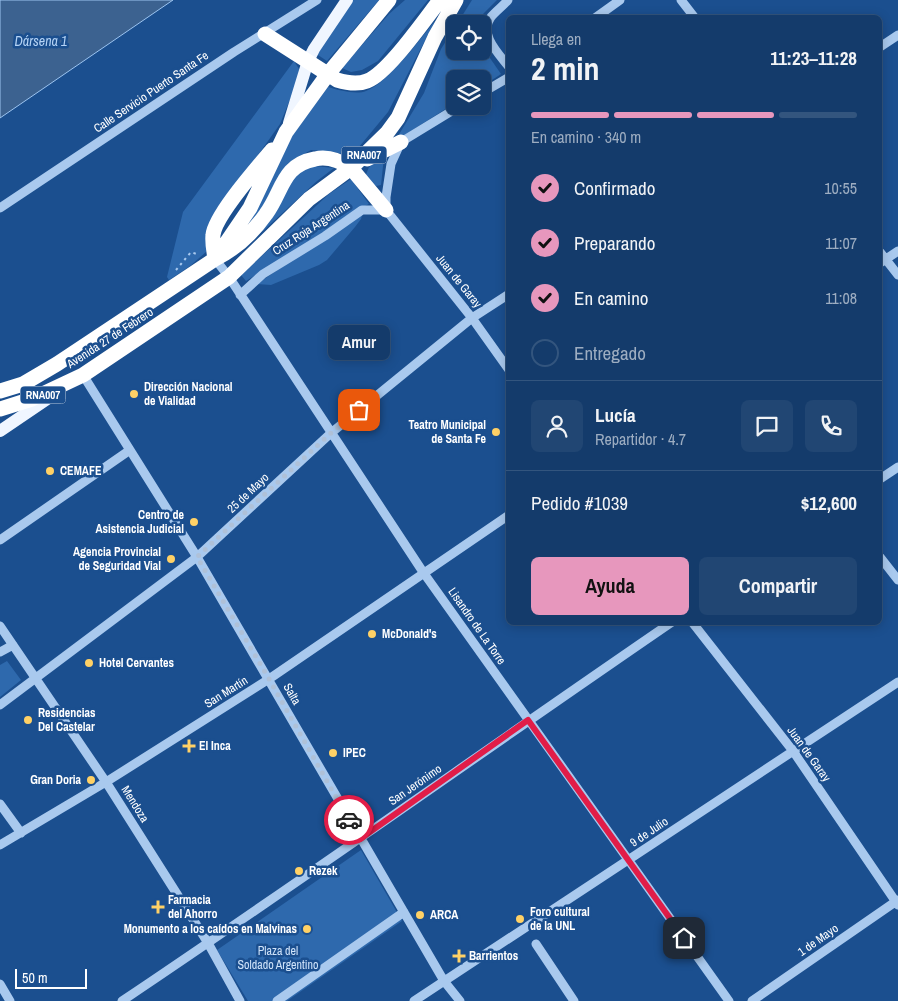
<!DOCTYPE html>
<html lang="es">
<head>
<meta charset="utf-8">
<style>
  :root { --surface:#143b6b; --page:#214673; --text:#f1f3f6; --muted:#9dadc1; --line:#33557e; --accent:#e797bd }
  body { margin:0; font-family:"Archivo Narrow",sans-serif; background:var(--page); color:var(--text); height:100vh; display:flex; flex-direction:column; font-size:19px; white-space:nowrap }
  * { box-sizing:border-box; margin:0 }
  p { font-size:16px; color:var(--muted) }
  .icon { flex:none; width:28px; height:28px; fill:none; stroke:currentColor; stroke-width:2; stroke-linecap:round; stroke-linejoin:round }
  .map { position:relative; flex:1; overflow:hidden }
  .side { position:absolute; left:506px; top:15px; width:376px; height:610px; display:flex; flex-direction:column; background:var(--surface); border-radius:8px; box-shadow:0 2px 12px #0003,0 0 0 1px var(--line) }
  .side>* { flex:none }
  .controls { position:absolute; left:446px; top:15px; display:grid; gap:10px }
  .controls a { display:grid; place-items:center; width:45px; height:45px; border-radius:8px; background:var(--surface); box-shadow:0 2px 12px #0003,0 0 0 1px var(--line); font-size:25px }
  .scale { position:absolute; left:15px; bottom:12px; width:72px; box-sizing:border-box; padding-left:5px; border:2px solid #fff; border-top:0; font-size:14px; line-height:18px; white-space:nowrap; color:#fff; -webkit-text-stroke:4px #1b4f8f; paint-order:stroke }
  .pin { position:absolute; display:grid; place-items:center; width:42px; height:42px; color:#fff; margin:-21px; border-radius:10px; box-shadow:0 2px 8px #0006 }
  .courier { position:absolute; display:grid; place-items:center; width:50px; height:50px; margin:-25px; border:4px solid #e11d48; border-radius:50%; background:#fff; color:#222; box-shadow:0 1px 6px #0007 }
  .bubble { position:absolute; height:35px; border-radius:8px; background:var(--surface); box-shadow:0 2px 12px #0003,0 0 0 1px var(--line); font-size:16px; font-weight:800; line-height:35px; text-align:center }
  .overview em { font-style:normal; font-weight:800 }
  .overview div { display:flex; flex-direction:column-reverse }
  .overview { display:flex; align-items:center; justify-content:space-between; height:85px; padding:0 25px }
  h1 { font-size:32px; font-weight:800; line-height:38px }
  .bar { display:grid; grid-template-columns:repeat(4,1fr); gap:8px 5px; align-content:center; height:60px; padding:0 25px }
  .bar i { height:6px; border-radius:4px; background:var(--line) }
  .bar .current { background:var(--accent) }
  .bar p { grid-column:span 4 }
  .line { display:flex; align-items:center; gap:12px; padding:0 25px; border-top:1px solid var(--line) }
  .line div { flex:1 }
  .round { display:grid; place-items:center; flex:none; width:52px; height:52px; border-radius:8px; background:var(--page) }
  ol { padding:0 25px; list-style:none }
  li { display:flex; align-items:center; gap:15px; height:55px }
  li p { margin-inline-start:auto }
  li .icon { padding:5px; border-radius:50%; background:var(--accent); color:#111; stroke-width:4 }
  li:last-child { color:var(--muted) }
  li i { width:28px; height:28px; border:2px solid var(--line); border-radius:50% }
  .primary-button { display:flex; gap:10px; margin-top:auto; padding:10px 25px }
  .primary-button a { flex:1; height:58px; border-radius:8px; background:var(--accent); color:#111; font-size:20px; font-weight:800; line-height:58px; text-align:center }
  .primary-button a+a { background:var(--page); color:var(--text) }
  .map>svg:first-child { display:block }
</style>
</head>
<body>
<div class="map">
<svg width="898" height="1001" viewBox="0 0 898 1001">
  <rect width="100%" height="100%" fill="#1b4f8f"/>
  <path fill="#2e69ad" d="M353 0H379L327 61 315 53Z
    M405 0H428L378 61 362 70 351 72 342 68 389 14Z
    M472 0H497L481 16 480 24H457Z
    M435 21 388 112 354 153 347 155 334 152 311 150 293 160 263 207 249 224 292 136 328 87C337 90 357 95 366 91 388 83 419 40 435 21Z
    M455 27V51H482L483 48 501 74 483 86 482 79H455V103L395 141 424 93 441 49Z
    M294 61 299 69 298 80 280 124 246 172 206 252 190 266 169 280 167 277 183 212Z
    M384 157 381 185 376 186 365 177 369 167Z
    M314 166 334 168 317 181 262 232 293 179 301 171Z
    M351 179 369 204 361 208 323 233 246 281 241 275 329 194Z
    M363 212 361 219 355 227 327 260 319 265 271 285 257 284Z
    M7 661 21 680 0 697V665Z
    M361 850 402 921 287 1001H248L217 950Z"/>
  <path fill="#3c6290" stroke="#9cc4f0" d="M0 0H173L0 118Z"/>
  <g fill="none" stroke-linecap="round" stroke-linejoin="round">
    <path stroke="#a9c9ee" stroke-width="2" stroke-dasharray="2.5 4" stroke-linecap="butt" d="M176 270 191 252 199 255"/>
    <path stroke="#a9c9ee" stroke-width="9" d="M508 0C503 6 496 11 491 17 478 34 499 54 509 67
      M681 0 695 18
      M595 18 620 0
      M880 47 898 35
      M482 93 509 77
      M0 208 234 52 317 0
      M386 210 472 318 509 370
      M386 210V197L391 164 401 142 460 106
      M880 252 898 275
      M215 259 229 277 423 572 729 1001
      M880 263 898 251
      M240 295 263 274 325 236 362 210H385
      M83 375 197 557 444 981 460 1001
      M880 479 898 467
      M0 540 130 450
      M880 557 898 580
      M692 622 793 751 898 905
      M0 626 106 782 208 943 240 1001
      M0 652 13 645
      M0 705 197 557 331 433 472 318 509 294
      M0 804 21 833
      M0 845 106 782 269 679 509 515
      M536 944 574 1001
      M0 984 10 1001
      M122 1001C307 877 488 748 672 622
      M277 1001 404 912
      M414 1001 898 682
      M752 1001 898 900"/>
    <path stroke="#f0f6ff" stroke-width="12" d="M289 123 308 61 314 49 347 0
      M0 431 56 393"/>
    <path stroke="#fff" stroke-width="15" d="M265 34 337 80C347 83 357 85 367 81 388 73 425 19 440 0
      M367 159 401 142
      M218 255 250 208 286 132 328 74 389 0
      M215 259C214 251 212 243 213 235 215 215 258 167 272 150
      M0 391 23 384 57 364 215 259C237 248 252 234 266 214 283 191 282 165 315 159 328 156 339 160 351 168L386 210
      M0 409 32 399 83 375 229 277 309 199 351 168 387 133 398 118 435 37 456 0"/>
  </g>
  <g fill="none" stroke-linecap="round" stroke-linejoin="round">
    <path stroke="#afc1d8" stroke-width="5" stroke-dasharray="0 9" d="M349 820 269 679 197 557 331 433 359 410"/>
    <path stroke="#e11d48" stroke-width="6" d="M349 820 360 839 528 720 684 938"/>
  </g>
  <g fill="#ffd166" stroke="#1b4f8f" stroke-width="2">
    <circle cx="134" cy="394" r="5"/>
    <circle cx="496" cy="432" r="5"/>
    <circle cx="50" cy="471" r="5"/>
    <circle cx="194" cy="522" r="5"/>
    <circle cx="171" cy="559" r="5"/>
    <circle cx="372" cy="634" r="5"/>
    <circle cx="89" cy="663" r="5"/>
    <circle cx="28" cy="720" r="5"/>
    <path d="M186.5 738.5h5v5h5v5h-5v5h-5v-5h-5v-5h5z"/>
    <circle cx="333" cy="753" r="5"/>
    <circle cx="91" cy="780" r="5"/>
    <circle cx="299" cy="871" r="5"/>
    <path d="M155.5 899.5h5v5h5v5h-5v5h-5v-5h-5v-5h5z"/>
    <circle cx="420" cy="915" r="5"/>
    <circle cx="520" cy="919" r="5"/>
    <circle cx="307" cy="929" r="5"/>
    <path d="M456.5 948.5h5v5h5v5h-5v5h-5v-5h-5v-5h5z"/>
  </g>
  <g text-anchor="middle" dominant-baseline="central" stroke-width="5" stroke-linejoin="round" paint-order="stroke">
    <g fill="#1b4f8f" stroke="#bbcadd" stroke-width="1">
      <rect x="341.5" y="146.5" width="45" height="17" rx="4"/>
      <rect x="20.5" y="386.5" width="45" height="17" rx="4"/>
    </g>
    <g font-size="11" font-weight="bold" fill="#fff">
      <text x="364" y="155">RNA007</text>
      <text x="43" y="395">RNA007</text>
    </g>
    <g font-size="12" fill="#fff" stroke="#1b4f8f">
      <text transform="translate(151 92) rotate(-34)">Calle Servicio Puerto Santa Fe</text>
      <text transform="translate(311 228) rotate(-33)">Cruz Roja Argentina</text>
      <text transform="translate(459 281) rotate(51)">Juan de Garay</text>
      <text transform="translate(110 338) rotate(-33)">Avenida 27 de Febrero</text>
      <text transform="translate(248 493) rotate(-43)">25 de Mayo</text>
      <text transform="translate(477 626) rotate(55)">Lisandro de La Torre</text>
      <text transform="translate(226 692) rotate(-32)">San Martín</text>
      <text transform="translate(292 694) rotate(60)">Salta</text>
      <text transform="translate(809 754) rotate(54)">Juan de Garay</text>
      <text transform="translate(415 785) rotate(-35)">San Jerónimo</text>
      <text transform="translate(135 804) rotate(58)">Mendoza</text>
      <text transform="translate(649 832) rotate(-34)">9 de Julio</text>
      <text transform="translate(818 940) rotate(-35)">1 de Mayo</text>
    </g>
    <g font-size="12" font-weight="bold" fill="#fff" stroke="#1b4f8f" text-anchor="start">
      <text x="144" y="387">Dirección Nacional<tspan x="144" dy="14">de Vialidad</tspan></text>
      <text x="486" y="425" text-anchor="end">Teatro Municipal<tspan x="486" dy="14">de Santa Fe</tspan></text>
      <text x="60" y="471">CEMAFE</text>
      <text x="184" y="515" text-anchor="end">Centro de<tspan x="184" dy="14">Asistencia Judicial</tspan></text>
      <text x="161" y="552" text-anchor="end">Agencia Provincial<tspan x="161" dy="14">de Seguridad Vial</tspan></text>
      <text x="382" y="634">McDonald's</text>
      <text x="99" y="663">Hotel Cervantes</text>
      <text x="38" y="713">Residencias<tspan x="38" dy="14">Del Castelar</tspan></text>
      <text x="199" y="746">El Inca</text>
      <text x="343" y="753">IPEC</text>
      <text x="81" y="780" text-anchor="end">Gran Doria</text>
      <text x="309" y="871">Rezek</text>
      <text x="168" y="900">Farmacia<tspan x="168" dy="14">del Ahorro</tspan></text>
      <text x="530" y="912">Foro cultural<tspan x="530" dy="14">de la UNL</tspan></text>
      <text x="430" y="915">ARCA</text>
      <text x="297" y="929" text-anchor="end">Monumento a los caídos en Malvinas</text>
      <text x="469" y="956">Barrientos</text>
    </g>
    <g font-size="12" fill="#cfe3fa" stroke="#1b4f8f">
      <text x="278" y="951">Plaza del<tspan x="278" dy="14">Soldado Argentino</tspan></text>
    </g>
    <g font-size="14" font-style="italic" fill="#b5d3f5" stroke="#1b4f8f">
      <text x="41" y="41">Dársena 1</text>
    </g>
  </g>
</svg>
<div class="controls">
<a><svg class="icon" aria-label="locate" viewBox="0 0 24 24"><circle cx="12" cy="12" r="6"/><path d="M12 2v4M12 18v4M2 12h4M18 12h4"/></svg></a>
<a><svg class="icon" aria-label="layers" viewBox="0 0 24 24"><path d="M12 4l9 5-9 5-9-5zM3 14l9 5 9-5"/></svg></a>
</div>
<div class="scale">50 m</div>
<div class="pin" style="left:359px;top:410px;background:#ea580c"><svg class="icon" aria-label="bag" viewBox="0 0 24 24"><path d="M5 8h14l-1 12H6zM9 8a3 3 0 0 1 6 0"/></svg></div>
<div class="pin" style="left:684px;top:938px;background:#1f2937"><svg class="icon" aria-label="home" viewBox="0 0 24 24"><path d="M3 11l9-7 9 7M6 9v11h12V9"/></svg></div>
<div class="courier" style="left:349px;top:820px"><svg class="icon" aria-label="car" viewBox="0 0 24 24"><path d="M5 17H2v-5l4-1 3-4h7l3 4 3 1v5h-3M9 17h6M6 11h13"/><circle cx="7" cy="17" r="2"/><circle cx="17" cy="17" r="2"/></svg></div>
<div class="bubble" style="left:328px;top:325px;width:62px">Amur</div>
<section class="side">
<div class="overview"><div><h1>2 min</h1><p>Llega en</p></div><em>11:23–11:28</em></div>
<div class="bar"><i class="current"></i><i class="current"></i><i class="current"></i><i></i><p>En camino · 340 m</p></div>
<ol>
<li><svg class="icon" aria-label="check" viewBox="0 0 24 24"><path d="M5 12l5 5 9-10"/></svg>Confirmado<p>10:55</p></li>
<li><svg class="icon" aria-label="check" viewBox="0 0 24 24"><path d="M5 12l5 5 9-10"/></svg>Preparando<p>11:07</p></li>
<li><svg class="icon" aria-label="check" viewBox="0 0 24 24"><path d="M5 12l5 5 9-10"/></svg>En camino<p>11:08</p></li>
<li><i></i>Entregado</li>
</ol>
<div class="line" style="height:90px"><a class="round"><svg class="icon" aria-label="person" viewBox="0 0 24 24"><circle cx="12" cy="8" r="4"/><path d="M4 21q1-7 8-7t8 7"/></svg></a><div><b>Lucía</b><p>Repartidor · 4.7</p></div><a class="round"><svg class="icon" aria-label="chat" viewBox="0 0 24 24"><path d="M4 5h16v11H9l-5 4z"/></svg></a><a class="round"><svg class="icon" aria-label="phone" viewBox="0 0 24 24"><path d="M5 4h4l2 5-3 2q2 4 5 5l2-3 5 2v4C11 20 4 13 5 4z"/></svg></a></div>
<div class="line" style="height:65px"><div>Pedido #1039</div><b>$12,600</b></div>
<div class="primary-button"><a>Ayuda</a><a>Compartir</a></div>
</section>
</div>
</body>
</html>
